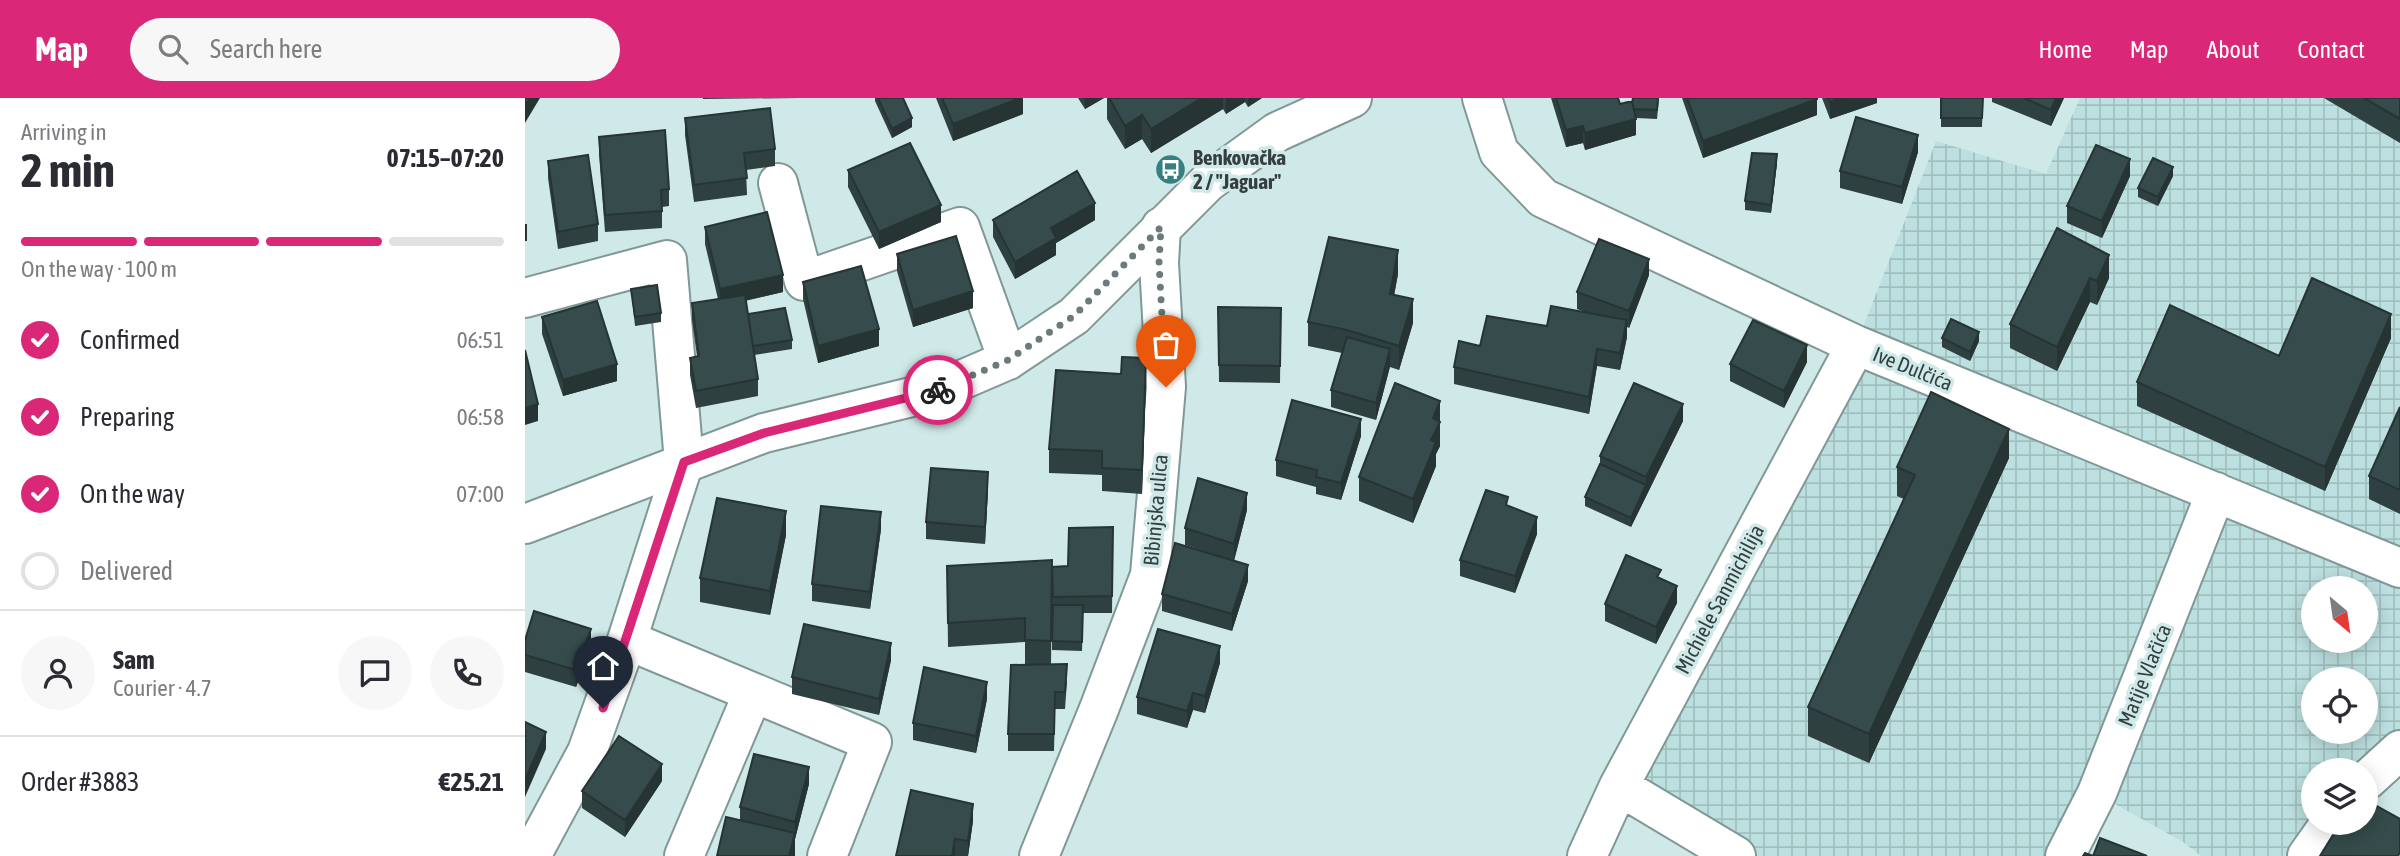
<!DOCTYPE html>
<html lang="en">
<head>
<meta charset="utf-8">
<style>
  :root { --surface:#fff; --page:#f7f7f7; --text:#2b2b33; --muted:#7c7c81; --line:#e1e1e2; --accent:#db2777 }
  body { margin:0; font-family:"Asap Condensed",sans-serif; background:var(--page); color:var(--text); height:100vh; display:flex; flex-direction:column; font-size:26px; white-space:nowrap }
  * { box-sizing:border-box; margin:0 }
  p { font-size:23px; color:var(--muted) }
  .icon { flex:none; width:38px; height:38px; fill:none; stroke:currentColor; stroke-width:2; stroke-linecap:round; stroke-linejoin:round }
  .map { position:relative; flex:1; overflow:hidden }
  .panel { display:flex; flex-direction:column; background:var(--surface); width:525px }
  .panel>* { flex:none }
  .needle { width:46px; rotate:151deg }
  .fabs { position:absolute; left:1776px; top:478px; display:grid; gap:14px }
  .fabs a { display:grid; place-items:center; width:77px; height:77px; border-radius:50%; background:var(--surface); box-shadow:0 4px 18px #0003; font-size:35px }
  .pin { position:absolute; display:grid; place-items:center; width:60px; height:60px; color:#fff; margin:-72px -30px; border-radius:50% 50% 50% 0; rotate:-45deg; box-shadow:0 0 7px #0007 }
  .pin .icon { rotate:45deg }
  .courier { position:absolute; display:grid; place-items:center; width:70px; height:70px; margin:-35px; border:5px solid #db2777; border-radius:50%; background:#fff; color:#222; box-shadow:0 2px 9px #0007 }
  .headline em { font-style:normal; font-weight:700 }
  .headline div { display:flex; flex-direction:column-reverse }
  .headline { display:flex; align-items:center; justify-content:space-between; height:119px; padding:0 21px }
  h1 { font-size:46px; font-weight:700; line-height:52px }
  .bar { display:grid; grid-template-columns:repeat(4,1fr); gap:10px 7px; align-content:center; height:84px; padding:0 21px }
  .bar i { height:9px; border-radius:5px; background:var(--line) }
  .bar .active { background:var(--accent) }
  .bar p { grid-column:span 4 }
  .line { display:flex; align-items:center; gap:18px; padding:0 21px; border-top:2px solid var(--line) }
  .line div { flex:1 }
  .round { display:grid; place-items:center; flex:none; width:74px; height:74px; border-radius:37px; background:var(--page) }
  ol { padding:0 21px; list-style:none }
  li { display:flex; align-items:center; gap:21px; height:77px }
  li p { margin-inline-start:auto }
  li .icon { padding:7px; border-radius:50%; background:var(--accent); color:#fff; stroke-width:4 }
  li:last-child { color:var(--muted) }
  li i { width:38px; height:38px; border:4px solid var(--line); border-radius:50% }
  header { display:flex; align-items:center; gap:42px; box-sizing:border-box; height:98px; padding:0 35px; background:var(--accent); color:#fff }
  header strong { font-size:33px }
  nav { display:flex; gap:38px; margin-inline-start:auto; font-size:24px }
  .search { width:490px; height:63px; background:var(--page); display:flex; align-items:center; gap:18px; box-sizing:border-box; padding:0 24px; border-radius:38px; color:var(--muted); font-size:26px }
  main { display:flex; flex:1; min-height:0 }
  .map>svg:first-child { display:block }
</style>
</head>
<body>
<header>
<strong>Map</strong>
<div class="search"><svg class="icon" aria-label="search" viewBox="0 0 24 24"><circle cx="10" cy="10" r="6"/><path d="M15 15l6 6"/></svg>Search here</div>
<nav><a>Home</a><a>Map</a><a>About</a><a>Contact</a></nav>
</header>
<main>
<section class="panel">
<div class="headline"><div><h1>2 min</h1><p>Arriving in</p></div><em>07:15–07:20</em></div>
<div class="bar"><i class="active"></i><i class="active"></i><i class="active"></i><i></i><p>On the way · 100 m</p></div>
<ol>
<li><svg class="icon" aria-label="check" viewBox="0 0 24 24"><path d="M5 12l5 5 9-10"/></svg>Confirmed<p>06:51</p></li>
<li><svg class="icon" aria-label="check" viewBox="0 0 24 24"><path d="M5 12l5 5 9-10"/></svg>Preparing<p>06:58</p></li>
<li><svg class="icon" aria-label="check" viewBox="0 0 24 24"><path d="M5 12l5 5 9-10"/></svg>On the way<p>07:00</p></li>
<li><i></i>Delivered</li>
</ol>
<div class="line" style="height:126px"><a class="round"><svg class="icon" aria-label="person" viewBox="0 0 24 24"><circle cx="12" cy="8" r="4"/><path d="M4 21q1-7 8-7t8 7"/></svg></a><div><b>Sam</b><p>Courier · 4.7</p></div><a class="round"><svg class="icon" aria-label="chat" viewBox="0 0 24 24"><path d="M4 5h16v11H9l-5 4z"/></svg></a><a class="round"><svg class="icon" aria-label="phone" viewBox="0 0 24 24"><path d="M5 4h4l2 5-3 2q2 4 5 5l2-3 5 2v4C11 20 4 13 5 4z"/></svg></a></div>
<div class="line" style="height:91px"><div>Order #3883</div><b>€25.21</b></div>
</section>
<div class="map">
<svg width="1875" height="758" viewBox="0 0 1875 758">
  <defs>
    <pattern id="industrial-grid" width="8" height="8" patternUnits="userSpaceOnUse" patternTransform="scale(1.75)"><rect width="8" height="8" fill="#bcdfdf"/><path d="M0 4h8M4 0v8" fill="none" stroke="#a2c0c0"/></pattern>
  </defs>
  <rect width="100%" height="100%" fill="#cfe9e9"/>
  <path fill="url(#industrial-grid)" fill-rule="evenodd" d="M1555 0H1875V673L1841 709V672H1788V724L1794 758H1676L1658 744 1572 696 1540 758H1211L1094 688 1331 247 1411 43 1521 76ZM1788 490H1841V542H1788ZM1788 581H1841V634H1788Z"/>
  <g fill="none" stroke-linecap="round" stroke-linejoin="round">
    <defs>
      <path id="minor" d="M957 0 974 54 1018 100 1331 247 1875 470
        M253 85 279 183 435 129 483 262
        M0 200 142 162 159 364 102 542 62 654 6 758
        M102 542 347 644 302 758
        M1841 683 1875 652
        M1094 688 1211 758
        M159 758 228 595
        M514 758 574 611 625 477 641 289 634 165 636 129
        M1062 758 1094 688 1331 247
        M1540 758 1572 695 1691 394
        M1782 758 1806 724"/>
      <path id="major" d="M0 426 239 335 411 293 483 262 549 218 683 84 752 34 827 0"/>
    </defs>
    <use href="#minor" stroke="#809898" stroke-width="42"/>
    <use href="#major" stroke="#809898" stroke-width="42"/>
    <use href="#minor" stroke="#fff" stroke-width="38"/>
    <use href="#major" stroke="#fff" stroke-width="38"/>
  </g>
  <path fill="#2e4040" d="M178 0H274L178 1Z
    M350 0H378L387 29 367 40 350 3Z
    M411 0H498V16L428 43Z
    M553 0H579L560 11Z
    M582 0H737L723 9 720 4 701 16 698 11 626 55 617 41 600 51 582 21Z
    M1026 0H1093L1095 6 1134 0 1132 21 1111 20V37L1060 52 1058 45 1041 49Z
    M1157 0H1292V17L1178 60Z
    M1297 0H1352V5L1305 21Z
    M1416 0H1458L1457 29H1416Z
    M1467 0H1539L1526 28 1467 4Z
    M1799 0H1875V45Z
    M160 20 250 51V68L221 72 222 97 169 104 160 37Z
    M74 39 144 91V108L137 109V130L80 134 74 56Z
    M1393 54 1377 106 1315 90V73Z
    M23 63 73 126V143L33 151 23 80Z
    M1252 65 1246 115 1220 112V103Z
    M323 72 416 124 354 151 323 89Z
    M1605 78 1577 140 1542 125V108Z
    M1648 78 1633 108 1613 99V90Z
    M468 122H570L531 145V157L490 181 468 139Z
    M180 129 258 194 220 203 223 216 267 242V251L229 257 233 281V298L171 310 165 277V260L172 258 167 222V205L193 201 180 146Z
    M1532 130 1584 180 1572 207 1565 204 1532 273 1485 250V226Z
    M372 156 448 210 388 229 372 173Z
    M873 176 869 197 888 225 874 272 865 269 851 322 806 309V292L817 255 783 248V224Z
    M1124 177 1104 230 1102 229V239L1095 272 1072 268 1064 316 929 286V269L955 248 1062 215 1052 211V194Z
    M278 184 354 248 293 265 278 201Z
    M106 191 136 215V224L110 228Z
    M693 209 756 210 755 285 694 284Z
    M17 219 92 283 38 298 17 236Z
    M1417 240 1454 243 1445 263 1417 249Z
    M1866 240 1800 393 1612 308V284L1754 258Z
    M1282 264 1259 310 1205 283V266Z
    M596 276 621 284 617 396 577 393V377L524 375V351Z
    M1875 309V416L1844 401V378Z
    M1158 323 1106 429 1060 408V399L1075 366V358Z
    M915 327V348L911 356V368L888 425 834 403V379Z
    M836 338 816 402 791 396V389L751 378V362Z
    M1484 360 1344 665 1283 638V609L1379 401 1372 398V369Z
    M463 391 460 446 401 441V424Z
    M983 407 1012 436 990 495 935 478V462Z
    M722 412 709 462 723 483 707 533 637 513V496L694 458 660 447V430Z
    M588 429 587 515H558L557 553 527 552V486L526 566 542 583 540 611H530L529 653H483V636L500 566V544L423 549 422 468H543Z
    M356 431 345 511 287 503V486Z
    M261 437 245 517 175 504V480Z
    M1136 481 1152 505 1131 546 1080 523V506Z
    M0 542 66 548 51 589 0 574Z
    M366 562 354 617 267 596V579Z
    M695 565 680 615 668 612 662 630 612 616V599Z
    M462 601 451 655 388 642V625Z
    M137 683 100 739 57 710V693Z
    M284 686 270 741V758L215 722V709Z
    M448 723 443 758H371Z"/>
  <path fill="#263434" d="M5 0H15L0 25V8Z
    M495 0H498V16L428 43V26Z
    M560 0H579L560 11Z
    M677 0H698V11L626 55V31Z
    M701 0H720V4L701 16Z
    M723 0H737L723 9Z
    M1316 0H1352V5L1305 21V4Z
    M1531 0H1539L1526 28V12Z
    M1292 1V17L1178 60V43Z
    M617 17V41L600 51V28Z
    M387 20V29L367 40V31Z
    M1111 21V37L1060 52V35Z
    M1058 28V45L1041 49V32Z
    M1393 37V54L1377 106V89Z
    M1252 56V65L1246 115V107Z
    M1605 61V78L1577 140V123Z
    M1648 69V78L1633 108V99Z
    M570 105V122L531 145V157L490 181V164L526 130Z
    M416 107V124L354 151V134Z
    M0 126H2V143H0Z
    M873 152V176L865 220V196Z
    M1584 157V180L1572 207V183Z
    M1124 161V177L1104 230V213Z
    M258 177V194L195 208V191Z
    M1565 180V204L1532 273V249Z
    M448 193V210L388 229V212Z
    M888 201V225L874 272V248Z
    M1866 216V240L1800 393V369Z
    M1102 222V239L1095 272V255Z
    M354 231V248L293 265V248Z
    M1454 234V243L1445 263V254Z
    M1282 247V264L1259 310V293Z
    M865 251V268L851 322V305Z
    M1072 251V268L1064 316V299Z
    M621 260V284L617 396V372Z
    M92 266V283L38 298V282Z
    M915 303V348L911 356V368L888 425V401L908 320Z
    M13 306V323L0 327V310Z
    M1158 306V323L1106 429V420L1121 387V379Z
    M836 321V338L816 402V385Z
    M1484 331V360L1344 665V636Z
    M463 374V391L460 446V429Z
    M722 395V412L709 463V446Z
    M261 413V437L245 517V493Z
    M356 414V431L345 511V494Z
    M1012 419V436L990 495V478Z
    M723 467V483L707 533V516Z
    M1152 488V505L1131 546V529Z
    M66 531V548L51 589V572Z
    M366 545V562L354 617V601Z
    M695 548V565L680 615V598Z
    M462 584V601L451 655V638Z
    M668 595V612L662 630V613Z
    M21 634V651L0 699V682Z
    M137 666V683L100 739V722Z
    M284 669V686L270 741V724Z
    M448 706V723L443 758V743Z
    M270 735V758H264Z
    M430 741V758H427Z"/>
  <path fill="#364b4b" stroke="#263434" stroke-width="2" d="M0 0H5L0 8Z
    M353 0H378L387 20 367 31Z
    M417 0H495L428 26Z
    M584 0H677L626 31 617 17 600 28Z
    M1031 0H1093L1095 6 1107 3 1111 21 1060 35 1058 28 1041 32Z
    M1108 0H1133L1132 12 1109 11 1107 5Z
    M1162 0H1292V1L1178 43Z
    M1303 0H1316L1305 4Z
    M1416 0H1458L1457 20H1416Z
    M1499 0H1531L1526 12Z
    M1839 0H1875V21Z
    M245 10 250 51 219 55 222 80 169 87 160 20Z
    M1331 19 1393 37 1377 89 1315 73Z
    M140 32 144 91 136 92 137 113 80 117 74 39Z
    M385 45 416 107 354 134 323 72Z
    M1571 47 1605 61 1577 123 1542 108Z
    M1227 55 1252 56 1246 107 1220 103Z
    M63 57 73 126 33 134 23 63Z
    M1628 60 1648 69 1633 99 1613 90Z
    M552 73 570 105 526 130 531 140 490 164 468 122Z
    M242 114 258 177 195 191 180 129Z
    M1532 130 1584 157 1572 183 1565 180 1532 249 1485 226Z
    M431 138 448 193 388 212 372 156Z
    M804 139 873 152 865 196 888 201 874 248 822 232 783 224Z
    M1074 141 1124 161 1104 213 1052 194Z
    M336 168 354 231 293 248 278 184Z
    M1787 180 1866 216 1800 369 1612 284 1645 207 1754 258Z
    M132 187 136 215 110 219 106 191Z
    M220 197 233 281 171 293 165 260 174 258 167 205Z
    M72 203 92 266 38 282 17 219Z
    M1026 208 1102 222 1095 255 1072 251 1064 299 929 269 934 243 955 248 962 218 1022 228Z
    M693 209 756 210 755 268 694 267Z
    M260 210 267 242 228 248 223 216Z
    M1426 221 1454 234 1445 254 1417 240Z
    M1228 222 1282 247 1259 293 1205 266Z
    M822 239 865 251 851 305 806 292Z
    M0 252 13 306 0 310Z
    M597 259 621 260 617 372 577 370V353L524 351 531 272 596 276Z
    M870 285 915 303 908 320 915 324 906 342 911 344 888 401 834 379Z
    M1109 285 1158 306 1121 379 1075 358Z
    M1406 294 1484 331 1344 636 1283 609 1390 377 1372 369Z
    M767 302 836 321 816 385 791 379 792 372 751 362Z
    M1875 309V392L1844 378Z
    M1075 366 1121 387 1106 420 1060 399Z
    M406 370 463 374 460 429 401 424Z
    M673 380 722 395 709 446 660 430Z
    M961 392 983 399 981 407 1012 419 990 478 935 462Z
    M192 400 261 413 245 493 175 480Z
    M296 408 356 414 345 494 287 486Z
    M588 429 587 498 528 499 527 469 543 468 544 430Z
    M650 445 723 467 707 516 637 496Z
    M1101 457 1136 472 1132 479 1152 488 1131 529 1080 506Z
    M527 462 526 543 500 542V520L423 525 422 468Z
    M528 507H558L557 544 527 543Z
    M9 513 66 531 51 572 0 557V542Z
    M279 526 366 545 354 601 267 579Z
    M633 531 695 548 680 598 668 595 662 613 612 599Z
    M542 566 540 594H530L529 636H483L486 567Z
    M399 569 462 584 451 638 388 625Z
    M0 624 21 634 0 682Z
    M94 638 137 666 100 722 57 693Z
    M229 656 284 669 270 724 215 709Z
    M386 692 448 706 443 743 430 741 427 758H371Z
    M1841 702 1875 721V754L1873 758H1795L1816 724H1841Z
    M201 719 270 735 264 758H192Z
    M1575 740 1622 758H1558L1560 755 1568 758Z"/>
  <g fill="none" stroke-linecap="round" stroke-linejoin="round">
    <path stroke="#6b7a7a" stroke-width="7" stroke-dasharray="0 12.6" d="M413 292 483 262 549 218 636 129 634 165 641 289"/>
    <path stroke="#db2777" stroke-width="9" d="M78 610 159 364 239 335 413 292"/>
  </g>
  <defs>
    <symbol id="bus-disc" viewBox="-11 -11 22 22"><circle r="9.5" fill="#378081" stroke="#cfe9e9"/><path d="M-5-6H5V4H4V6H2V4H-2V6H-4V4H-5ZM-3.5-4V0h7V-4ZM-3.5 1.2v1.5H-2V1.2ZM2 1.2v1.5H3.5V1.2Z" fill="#fff"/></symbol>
  </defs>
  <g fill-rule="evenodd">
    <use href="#bus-disc" x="628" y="54" width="35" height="35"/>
  </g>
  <g text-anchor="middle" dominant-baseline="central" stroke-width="7" stroke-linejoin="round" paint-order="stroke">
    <g font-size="21" font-weight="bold" fill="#353f3f" stroke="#cfe9e9" text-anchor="start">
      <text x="668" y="59">Benkovačka<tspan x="668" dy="24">2 / "Jaguar"</tspan></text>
    </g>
    <g font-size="21" fill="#353f3f" stroke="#cfe9e9">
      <text transform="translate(1388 270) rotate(22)">Ive Dulčića</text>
      <text transform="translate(630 412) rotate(-85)">Bibinjska ulica</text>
      <text transform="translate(1194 501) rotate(-62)">Michiele Sanmichilija</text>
      <text transform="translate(1619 577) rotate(-68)">Matije Vlačića</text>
    </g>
  </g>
</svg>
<div class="fabs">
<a><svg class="needle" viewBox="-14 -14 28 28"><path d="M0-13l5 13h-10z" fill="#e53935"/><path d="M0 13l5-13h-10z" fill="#7c7c81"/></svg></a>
<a><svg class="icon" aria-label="locate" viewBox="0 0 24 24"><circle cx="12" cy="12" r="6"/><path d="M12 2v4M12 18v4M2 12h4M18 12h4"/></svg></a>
<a><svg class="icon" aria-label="layers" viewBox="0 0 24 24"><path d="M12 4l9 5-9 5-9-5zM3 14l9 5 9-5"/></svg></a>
</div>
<div class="pin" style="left:641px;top:289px;background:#ea580c"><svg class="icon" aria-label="bag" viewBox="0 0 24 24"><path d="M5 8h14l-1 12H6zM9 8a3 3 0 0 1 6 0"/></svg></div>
<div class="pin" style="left:78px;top:610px;background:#1f2937"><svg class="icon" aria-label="home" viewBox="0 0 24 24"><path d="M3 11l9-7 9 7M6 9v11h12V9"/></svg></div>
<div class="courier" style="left:413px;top:292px"><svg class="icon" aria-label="bike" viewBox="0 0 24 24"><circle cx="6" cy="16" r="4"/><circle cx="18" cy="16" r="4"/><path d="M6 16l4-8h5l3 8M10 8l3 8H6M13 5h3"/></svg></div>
</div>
</main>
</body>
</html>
